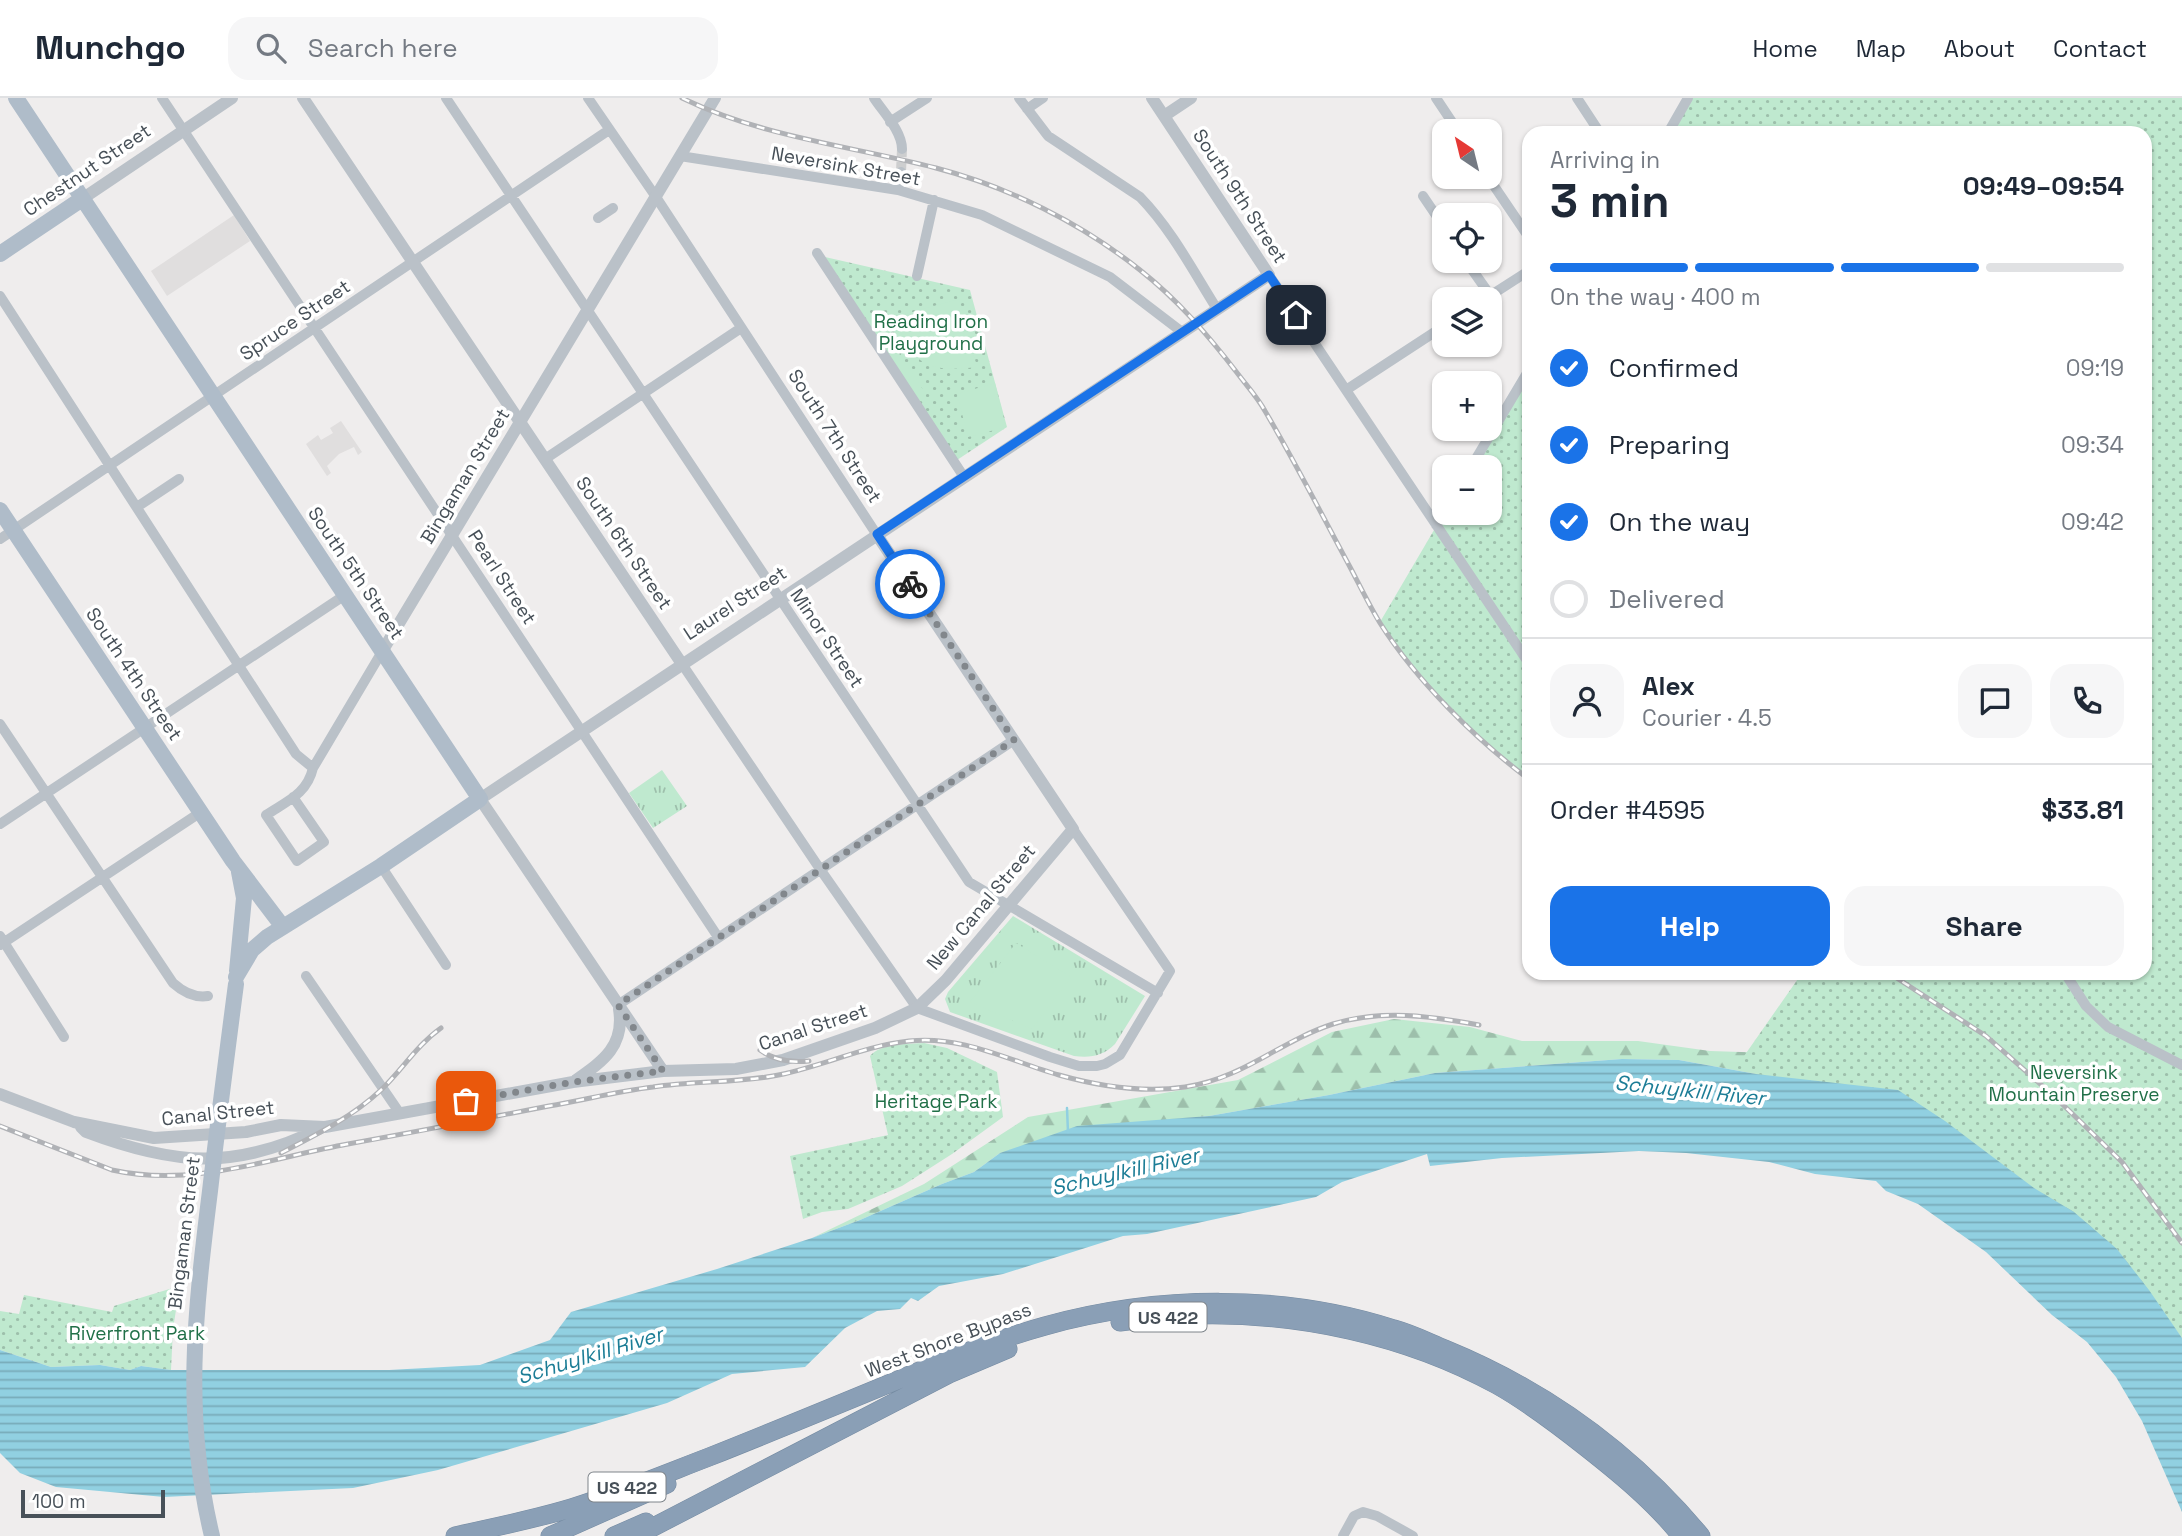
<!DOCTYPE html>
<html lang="en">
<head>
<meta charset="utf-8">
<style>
  :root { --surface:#fff; --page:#f6f6f7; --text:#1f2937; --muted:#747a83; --line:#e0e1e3; --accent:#1a73e8 }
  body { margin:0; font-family:"Space Grotesk",sans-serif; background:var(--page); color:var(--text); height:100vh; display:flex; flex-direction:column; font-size:26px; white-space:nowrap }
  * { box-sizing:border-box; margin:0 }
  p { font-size:23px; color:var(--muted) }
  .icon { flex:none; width:38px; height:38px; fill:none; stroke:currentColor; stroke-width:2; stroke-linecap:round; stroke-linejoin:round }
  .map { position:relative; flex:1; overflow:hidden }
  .details { position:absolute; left:1522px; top:28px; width:630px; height:854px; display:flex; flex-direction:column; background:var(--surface); border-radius:21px; box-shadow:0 2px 5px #0004 }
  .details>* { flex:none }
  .needle { width:46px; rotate:325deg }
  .buttons { position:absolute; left:1432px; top:21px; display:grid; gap:14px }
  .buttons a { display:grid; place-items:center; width:70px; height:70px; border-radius:14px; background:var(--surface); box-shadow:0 2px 5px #0004; font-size:35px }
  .scale { position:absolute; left:21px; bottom:18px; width:144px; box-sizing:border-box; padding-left:7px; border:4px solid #475058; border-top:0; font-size:19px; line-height:24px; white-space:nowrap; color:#475058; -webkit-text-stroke:5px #fff; paint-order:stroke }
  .pin { position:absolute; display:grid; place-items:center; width:60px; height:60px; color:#fff; margin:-30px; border-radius:14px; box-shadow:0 4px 10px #0006 }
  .courier { position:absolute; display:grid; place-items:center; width:70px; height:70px; margin:-35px; border:5px solid #1a73e8; border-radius:50%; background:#fff; color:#222; box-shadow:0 2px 9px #0007 }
  .summary em { font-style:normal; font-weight:800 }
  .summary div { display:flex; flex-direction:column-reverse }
  .summary { display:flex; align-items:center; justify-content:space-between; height:119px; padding:0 28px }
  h1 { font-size:46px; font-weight:800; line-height:52px }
  .bar { display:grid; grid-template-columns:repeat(4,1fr); gap:10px 7px; align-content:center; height:84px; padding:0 28px }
  .bar i { height:9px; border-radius:5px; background:var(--line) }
  .bar .active { background:var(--accent) }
  .bar p { grid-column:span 4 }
  .line { display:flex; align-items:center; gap:18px; padding:0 28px; border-top:2px solid var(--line) }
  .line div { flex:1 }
  .round { display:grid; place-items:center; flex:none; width:74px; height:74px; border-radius:21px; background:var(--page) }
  ol { padding:0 28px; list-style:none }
  li { display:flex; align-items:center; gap:21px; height:77px }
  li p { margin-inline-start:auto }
  li .icon { padding:7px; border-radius:50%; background:var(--accent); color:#fff; stroke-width:4 }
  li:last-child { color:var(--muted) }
  li i { width:38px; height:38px; border:4px solid var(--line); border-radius:50% }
  .cta { display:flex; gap:14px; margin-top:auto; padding:14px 28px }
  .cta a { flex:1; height:80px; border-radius:21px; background:var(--accent); color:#fff; font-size:28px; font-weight:800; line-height:80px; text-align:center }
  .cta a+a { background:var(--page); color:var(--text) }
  header { display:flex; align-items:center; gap:42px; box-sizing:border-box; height:98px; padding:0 35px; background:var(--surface); border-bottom:2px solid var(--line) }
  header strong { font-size:33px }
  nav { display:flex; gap:38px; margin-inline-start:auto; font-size:24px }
  .search { width:490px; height:63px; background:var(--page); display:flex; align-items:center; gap:18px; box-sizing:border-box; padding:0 24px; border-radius:21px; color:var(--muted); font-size:26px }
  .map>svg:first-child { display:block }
</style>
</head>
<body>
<header>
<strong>Munchgo</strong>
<div class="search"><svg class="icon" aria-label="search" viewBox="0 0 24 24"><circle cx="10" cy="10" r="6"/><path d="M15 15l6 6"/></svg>Search here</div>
<nav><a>Home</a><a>Map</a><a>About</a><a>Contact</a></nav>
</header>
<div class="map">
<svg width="2182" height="1438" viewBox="0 0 2182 1438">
  <defs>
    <pattern id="grass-tufts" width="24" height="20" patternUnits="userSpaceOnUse" patternTransform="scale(1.75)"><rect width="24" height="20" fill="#bfe9cf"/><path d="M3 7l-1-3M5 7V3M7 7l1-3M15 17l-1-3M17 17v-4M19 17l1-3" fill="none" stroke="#9dbfab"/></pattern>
    <pattern id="forest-firs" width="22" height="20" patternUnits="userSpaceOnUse" patternTransform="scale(1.75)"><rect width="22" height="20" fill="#bfe9cf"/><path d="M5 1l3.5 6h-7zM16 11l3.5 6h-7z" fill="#9dbfab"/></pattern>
    <pattern id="park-dots" width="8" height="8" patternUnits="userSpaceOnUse" patternTransform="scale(1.75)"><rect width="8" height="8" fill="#bfe9cf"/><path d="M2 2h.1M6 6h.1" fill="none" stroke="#9dbfab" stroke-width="1.8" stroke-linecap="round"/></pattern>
    <pattern id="water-rules" width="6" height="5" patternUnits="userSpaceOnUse" patternTransform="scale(1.75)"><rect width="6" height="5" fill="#91d0e1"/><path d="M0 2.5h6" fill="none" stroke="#78abb9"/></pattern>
  </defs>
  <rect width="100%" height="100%" fill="#efeded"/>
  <path fill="#e0dede" d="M234 117 250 143 167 198 151 173Z
    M341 323 362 354 358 357 354 349 339 356 327 368 331 375 327 378 306 346 318 337 321 342 333 335 330 330Z"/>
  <path fill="url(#grass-tufts)" d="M662 672 687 708 653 730 629 695Z
    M1013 818 1145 898 1115 946C1103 958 1091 960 1074 958L950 914 945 901 948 894Z"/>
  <path fill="url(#forest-firs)" d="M1394 921 1470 929 1522 943H1638L1710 953 1837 957 2121 1081 2182 1240 2117 1151 1756 976 1679 962 1622 961 1435 975 1329 997 1209 1018 1147 1024 1000 1055 974 1074 942 1086 860 1122 812 1140 924 1086 1028 1019 1238 982 1332 934Z"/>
  <path fill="url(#park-dots)" d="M1688 0H2182V1240L2149 1192 2117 1151 2074 1114 2034 1090 1945 1023 1898 993 1756 976 1735 971 1802 875H2146V35H1668Z
    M825 159 970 192 1007 329 957 362Z
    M1529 270V682C1471 639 1422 583 1380 524L1444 415H1489V369H1471Z
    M924 945 947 950 997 974 1003 1019 952 1056 902 1088 848 1111 822 1114 803 1121 790 1058 888 1037 870 958C881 945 908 946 924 945Z
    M176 1189 179 1193 173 1231 171 1272 141 1268 130 1272 100 1267 51 1269 0 1252V1213L19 1216 24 1197 112 1214 114 1208Z"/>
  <path fill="#bfe9cf" d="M959 201 977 269C925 275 913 266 894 219Z
    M876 221 926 296 918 302 868 227Z
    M995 285 1006 329 968 339 957 296Z
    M1016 845 1071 879 1032 931 970 904Z"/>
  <path fill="url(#water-rules)" d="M1622 961 1679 962 1756 976 1898 992 1945 1023 2034 1090 2074 1114 2117 1151 2149 1192 2182 1240V1414L2142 1323 2116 1279 2087 1244 2052 1217 1986 1154 1918 1106 1886 1093 1876 1083 1815 1076 1769 1064 1686 1055 1639 1053 1502 1060 1430 1068 1427 1056 1342 1084 1316 1099 1147 1136 1123 1138 1003 1176 939 1188 918 1203 911 1200 900 1211 877 1213 845 1230 805 1269 732 1276 667 1305 438 1372 353 1390 164 1399 56 1389 20 1375 0 1355V1252L51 1269 100 1267 130 1272 141 1268 171 1272H389L480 1267 550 1242 571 1214 717 1171 812 1140 860 1122 942 1086 974 1074 1000 1055 1077 1028 1209 1018 1329 997 1435 975Z"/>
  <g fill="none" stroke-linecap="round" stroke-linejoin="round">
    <path stroke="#91d0e1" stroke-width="2.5" d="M1067 1010 1068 1034"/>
    <path stroke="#cdcecf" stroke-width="10" stroke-dasharray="10 5" stroke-linecap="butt" d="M901 74 902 51"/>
    <defs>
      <path id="motorway" d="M1120 1224C1145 1221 1170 1218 1194 1217 1297 1214 1406 1237 1497 1287 1529 1305 1559 1328 1588 1351 1621 1377 1655 1405 1681 1438
        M455 1438C490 1430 526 1423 561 1413 609 1399 662 1377 709 1359 772 1334 835 1308 898 1282 946 1262 994 1242 1045 1228 1157 1197 1283 1195 1394 1231 1412 1236 1428 1244 1445 1251 1545 1292 1631 1354 1701 1438
        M550 1438 667 1386
        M614 1438 646 1424
        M636 1438 949 1276 1008 1251"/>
    </defs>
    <use href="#motorway" stroke="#758ba2" stroke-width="19"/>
    <path stroke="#bac1c8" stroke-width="10" d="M162 0 718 839
      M446 0 969 784 1158 895
      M588 0 656 99 877 437
      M874 0C883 14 902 33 902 51
      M1019 0 1048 38 1140 99C1172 132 1193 173 1217 211
      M1436 0 1458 33
      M1577 0 1600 35
      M1027 11 1043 0
      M890 24 927 0
      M1668 35 1688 0
      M680 58 898 92 982 117 1110 179 1182 234
      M1488 79 1530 141
      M898 92 901 74
      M1423 98 1444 129
      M598 120 613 110
      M817 155 964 379
      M1466 163 1490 197
      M1269 177 1530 567
      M917 178 934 102
      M0 198 296 656 313 670
      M1485 201 1530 172
      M1346 292 1444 228
      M545 361 741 230
      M1471 369 1530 270
      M137 409 179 381
      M1436 427 1444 415
      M0 441 609 32
      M682 566 820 771 917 910 1050 959 1079 968H1097L1105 966 1120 957 1170 873 1073 731
      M0 626 173 885C183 894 195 900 208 898
      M293 699 324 744 297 763 266 717C287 703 307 696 313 670L383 552
      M0 726 345 497
      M381 768 446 867
      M0 838 64 939
      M0 847 201 714
      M2065 875 2086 908 2108 929 2182 967
      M306 878 399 1014
      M618 907 1014 642
      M1343 1438 1354 1418 1363 1414 1377 1418 1413 1438"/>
    <path stroke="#bac1c8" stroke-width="12" d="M303 0 682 566
      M1164 18 1191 0
      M82 101 232 0
      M383 552 715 0
      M663 973 480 701 1269 177 1152 0
      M576 982C603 963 625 948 619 911
      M0 996 74 1024 154 1040 246 1034 281 1027 325 1029 573 984 663 973 736 971 783 962 875 930 917 910 946 882 1073 731 877 437
      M81 1029 86 1034C173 1067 235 1073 321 1030"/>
    <path stroke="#afbcc9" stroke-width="16" d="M16 0 480 701 381 768 267 839 252 852 236 879
      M0 156 82 101
      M0 412 233 763 283 829
      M237 873 244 800 239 774"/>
    <use href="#motorway" stroke="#8a9fb6" stroke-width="18"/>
    <defs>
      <path id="rail" d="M682 0C762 39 851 48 936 70 1009 89 1081 125 1140 172 1178 202 1208 237 1238 276 1247 288 1258 300 1265 313 1295 364 1322 417 1350 469 1360 488 1369 507 1380 525 1416 582 1475 641 1530 682
        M1889 875 1986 938 2055 999 2122 1064 2182 1145
        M760 952C775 963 791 965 809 963
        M0 1028 112 1072C193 1090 270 1060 348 1046 415 1034 482 1021 549 1008 584 1002 619 993 653 989 693 983 733 985 773 978 819 970 862 948 909 943 962 937 1010 963 1059 977 1098 988 1144 995 1185 989 1244 980 1280 943 1333 926 1382 911 1430 918 1479 927
        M281 1055C316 1037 352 1019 381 992 402 972 417 947 441 930"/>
    </defs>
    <use href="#rail" stroke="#b0b2b6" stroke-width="5"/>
    <use href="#rail" stroke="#fff" stroke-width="2.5" stroke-dasharray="8" stroke-linecap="butt"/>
    <path stroke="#afbcc9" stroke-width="16" d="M212 1438C183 1318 195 1213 210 1093 218 1024 227 955 236 886"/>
  </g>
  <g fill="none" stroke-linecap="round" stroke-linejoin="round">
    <path stroke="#82878c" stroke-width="7" stroke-dasharray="0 12.6" d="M466 1003 573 984 663 973 618 907 1014 642 910 486"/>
    <path stroke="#1a73e8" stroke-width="9" d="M910 486 877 436 1269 177 1296 217"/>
  </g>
  <g text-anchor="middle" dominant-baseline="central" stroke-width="7" stroke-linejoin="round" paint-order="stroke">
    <g fill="#fff" stroke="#7e848a" stroke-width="2">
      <rect x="1129.5" y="1204.5" width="77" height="29" rx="5"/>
      <rect x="588.5" y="1374.5" width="77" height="29" rx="5"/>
    </g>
    <g font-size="18" font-weight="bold" fill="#475058">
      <text x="1168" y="1219">US 422</text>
      <text x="627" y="1389">US 422</text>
    </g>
    <g font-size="19" fill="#475058" stroke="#fff">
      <text transform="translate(846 68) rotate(10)">Neversink Street</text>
      <text transform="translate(87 72) rotate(-34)">Chestnut Street</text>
      <text transform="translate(1240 98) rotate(57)">South 9th Street</text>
      <text transform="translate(295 222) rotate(-34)">Spruce Street</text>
      <text transform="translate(835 338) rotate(57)">South 7th Street</text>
      <text transform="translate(465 378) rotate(-59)">Bingaman Street</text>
      <text transform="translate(624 445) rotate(56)">South 6th Street</text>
      <text transform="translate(356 475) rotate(56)">South 5th Street</text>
      <text transform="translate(502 479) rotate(57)">Pearl Street</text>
      <text transform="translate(735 505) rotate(-33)">Laurel Street</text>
      <text transform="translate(827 540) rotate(56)">Minor Street</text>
      <text transform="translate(134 576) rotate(56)">South 4th Street</text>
      <text transform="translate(981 809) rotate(-50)">New Canal Street</text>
      <text transform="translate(813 929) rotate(-18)">Canal Street</text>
      <text transform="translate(218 1015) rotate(-6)">Canal Street</text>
      <text transform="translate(184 1135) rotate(-83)">Bingaman Street</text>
      <text transform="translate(948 1242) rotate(-21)">West Shore Bypass</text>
    </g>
    <g font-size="19" fill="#217048" stroke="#fff">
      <text x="931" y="223">Reading Iron<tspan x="931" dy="22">Playground</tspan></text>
      <text x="2074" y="974">Neversink<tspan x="2074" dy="22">Mountain Preserve</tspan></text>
      <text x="936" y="1003">Heritage Park</text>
      <text x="137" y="1235">Riverfront Park</text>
    </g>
    <g font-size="21" font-style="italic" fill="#1c7d96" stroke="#fff">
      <text transform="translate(1690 992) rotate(6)">Schuylkill River</text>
      <text transform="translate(1125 1073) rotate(-13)">Schuylkill River</text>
      <text transform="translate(590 1257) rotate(-17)">Schuylkill River</text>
    </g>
  </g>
</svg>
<div class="buttons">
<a><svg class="needle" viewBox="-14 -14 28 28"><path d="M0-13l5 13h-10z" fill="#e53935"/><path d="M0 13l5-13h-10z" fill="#747a83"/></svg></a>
<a><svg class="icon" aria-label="locate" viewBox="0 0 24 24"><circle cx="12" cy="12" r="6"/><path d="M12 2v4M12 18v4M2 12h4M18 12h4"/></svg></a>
<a><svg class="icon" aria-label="layers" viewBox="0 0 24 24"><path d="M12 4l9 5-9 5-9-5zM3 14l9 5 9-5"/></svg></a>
<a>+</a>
<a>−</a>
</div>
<div class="scale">100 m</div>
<div class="pin" style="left:466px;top:1003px;background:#ea580c"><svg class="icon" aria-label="bag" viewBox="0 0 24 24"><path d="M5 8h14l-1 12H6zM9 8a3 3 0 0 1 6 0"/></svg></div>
<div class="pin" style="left:1296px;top:217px;background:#1f2937"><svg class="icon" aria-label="home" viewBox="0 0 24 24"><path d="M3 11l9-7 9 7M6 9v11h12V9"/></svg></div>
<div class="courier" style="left:910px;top:486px"><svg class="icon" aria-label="bike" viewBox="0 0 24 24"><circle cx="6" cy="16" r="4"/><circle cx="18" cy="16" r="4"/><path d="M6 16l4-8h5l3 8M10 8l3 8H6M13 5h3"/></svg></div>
<section class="details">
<div class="summary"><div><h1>3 min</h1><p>Arriving in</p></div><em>09:49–09:54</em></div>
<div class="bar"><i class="active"></i><i class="active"></i><i class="active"></i><i></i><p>On the way · 400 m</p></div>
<ol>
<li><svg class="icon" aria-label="check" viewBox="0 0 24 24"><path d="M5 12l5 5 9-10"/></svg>Confirmed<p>09:19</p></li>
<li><svg class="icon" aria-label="check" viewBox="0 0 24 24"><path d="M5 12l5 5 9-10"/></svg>Preparing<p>09:34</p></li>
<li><svg class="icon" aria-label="check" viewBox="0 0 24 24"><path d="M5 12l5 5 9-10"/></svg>On the way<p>09:42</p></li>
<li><i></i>Delivered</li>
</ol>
<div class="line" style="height:126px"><a class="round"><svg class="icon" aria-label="person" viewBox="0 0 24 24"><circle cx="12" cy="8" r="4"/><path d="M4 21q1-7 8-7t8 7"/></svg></a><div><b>Alex</b><p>Courier · 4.5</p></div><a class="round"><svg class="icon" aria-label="chat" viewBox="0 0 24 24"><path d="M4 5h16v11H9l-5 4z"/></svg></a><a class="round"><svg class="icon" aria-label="phone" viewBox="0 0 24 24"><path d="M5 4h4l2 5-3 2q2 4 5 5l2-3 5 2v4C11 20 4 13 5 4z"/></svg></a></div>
<div class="line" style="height:91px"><div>Order #4595</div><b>$33.81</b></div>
<div class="cta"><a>Help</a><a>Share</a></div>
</section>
</div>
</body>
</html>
